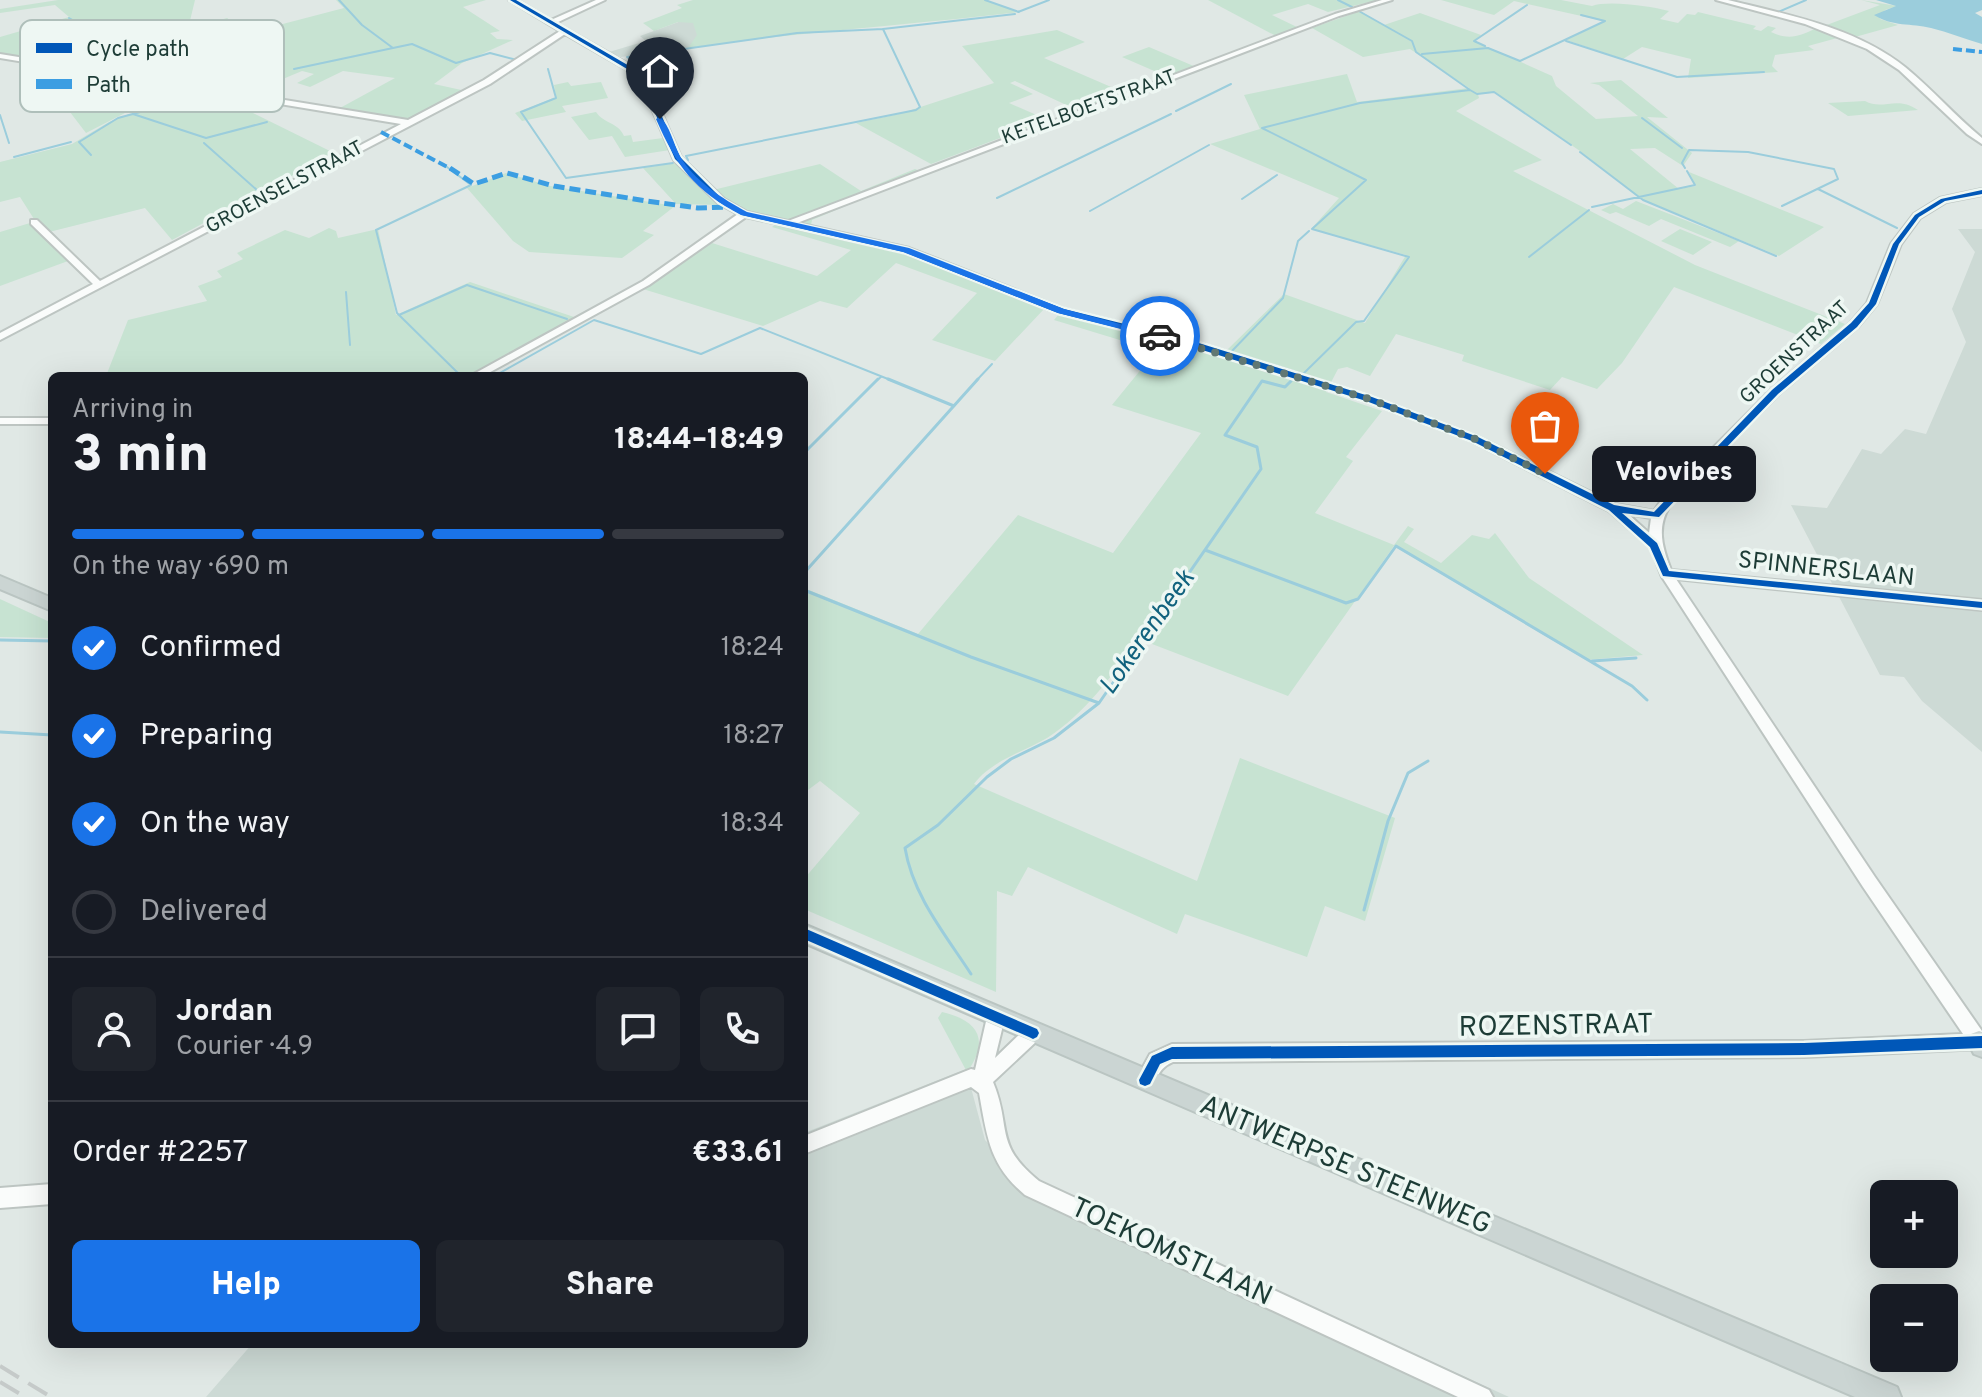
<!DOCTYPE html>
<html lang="en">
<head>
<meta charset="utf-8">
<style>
  :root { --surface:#171b24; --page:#20242c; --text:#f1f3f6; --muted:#9ea1a6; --line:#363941; --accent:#1a73e8 }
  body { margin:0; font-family:Overpass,sans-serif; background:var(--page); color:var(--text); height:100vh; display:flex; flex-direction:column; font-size:30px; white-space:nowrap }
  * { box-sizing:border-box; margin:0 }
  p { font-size:26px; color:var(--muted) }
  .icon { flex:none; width:44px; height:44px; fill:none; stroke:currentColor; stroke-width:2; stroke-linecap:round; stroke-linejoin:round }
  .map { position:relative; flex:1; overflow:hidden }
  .panel { position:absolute; left:48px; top:372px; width:760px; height:976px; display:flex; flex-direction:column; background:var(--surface); border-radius:12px; box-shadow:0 8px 32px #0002 }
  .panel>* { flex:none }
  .fabs { position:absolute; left:1870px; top:1180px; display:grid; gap:16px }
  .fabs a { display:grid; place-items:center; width:88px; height:88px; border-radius:12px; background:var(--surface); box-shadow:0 8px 32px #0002; font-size:40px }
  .pin { position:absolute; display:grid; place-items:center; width:68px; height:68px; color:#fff; margin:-82px -34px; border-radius:50% 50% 50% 0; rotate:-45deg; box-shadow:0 0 8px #0007 }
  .pin .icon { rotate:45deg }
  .courier { position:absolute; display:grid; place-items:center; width:80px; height:80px; margin:-40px; border:6px solid #1a73e8; border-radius:50%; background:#fff; color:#222; box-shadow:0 2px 10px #0007 }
  .bubble { position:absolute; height:56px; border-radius:12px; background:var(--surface); box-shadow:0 8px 32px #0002; font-size:26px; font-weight:800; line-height:56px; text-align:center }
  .headline em { font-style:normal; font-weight:800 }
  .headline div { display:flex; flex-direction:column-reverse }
  .headline { display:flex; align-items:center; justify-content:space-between; height:136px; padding:0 24px }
  h1 { font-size:52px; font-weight:800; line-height:60px }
  .bar { display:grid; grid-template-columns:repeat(4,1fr); gap:12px 8px; align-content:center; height:96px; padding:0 24px }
  .bar i { height:10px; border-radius:6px; background:var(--line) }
  .bar .active { background:var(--accent) }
  .bar p { grid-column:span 4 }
  .line { display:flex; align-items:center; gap:20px; padding:0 24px; border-top:2px solid var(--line) }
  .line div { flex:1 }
  .round { display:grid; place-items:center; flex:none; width:84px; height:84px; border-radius:12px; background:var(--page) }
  ol { padding:0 24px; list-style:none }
  li { display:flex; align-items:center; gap:24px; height:88px }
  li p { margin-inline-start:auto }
  li .icon { padding:8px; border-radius:50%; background:var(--accent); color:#fff; stroke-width:4 }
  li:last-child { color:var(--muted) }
  li i { width:44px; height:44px; border:4px solid var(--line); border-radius:50% }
  .button { display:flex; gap:16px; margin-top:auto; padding:16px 24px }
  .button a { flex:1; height:92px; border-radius:12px; background:var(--accent); color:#fff; font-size:32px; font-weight:800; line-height:92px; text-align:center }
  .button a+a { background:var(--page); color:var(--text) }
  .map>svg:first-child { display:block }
</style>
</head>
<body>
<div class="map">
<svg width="1982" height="1397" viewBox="0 0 1982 1397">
  <rect width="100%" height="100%" fill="#e0e8e5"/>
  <path fill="#cddad5" d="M695 16 712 44 621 57 609 52 646 41 640 36Z
    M1958 229H1982V752L1922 701 1904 677 1880 675 1791 505 1827 508 1862 449 1881 454 1905 429 1926 434 1966 342 1952 309 1975 252Z
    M966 1069 985 1140 1016 1171 1509 1397H206L252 1344H804V1133Z"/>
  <path fill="#c7e3d2" d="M58 0H195L188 29 227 18 248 33 344 8 336 0H486L463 7 500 31 490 33 497 39 513 40 462 63 434 84 466 91 409 119 340 108 395 78 343 71 310 87 297 83 314 74 302 71 249 93 162 79 195 67 169 54 147 60 130 52 122 55 102 49 56 62 0 53V37L69 17 55 5 0 13V9Z
    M693 0H985L1020 12C909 25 798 32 688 48L697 35 693 23 678 22 654 31 643 23 682 8 677 5Z
    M1208 0H1378L1328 12 1308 4 1272 15 1297 27 1276 36Z
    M1441 0H1561L1592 6C1608 0 1650 6 1669 11L1660 19 1678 23 1687 14 1695 15 1698 12 1756 26 1753 29 1761 31 1768 26 1776 28 1771 32C1790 41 1799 36 1817 28L1841 37 1808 46 1814 50 1775 55 1772 66 1778 72 1688 78 1691 59 1642 47 1623 59 1566 40 1604 21 1514 1 1494 15Z
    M1861 0 1897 6 1885 10 1880 19 1898 25 1855 37 1824 26 1880 5Z
    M1360 11 1384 25 1420 13 1481 35 1474 41 1552 76 1556 86 1596 119 1638 116 1599 85 1590 83 1621 80 1668 118 1647 117 1692 153 1683 166 1655 148 1630 149 1679 189 1696 186 1689 172 1824 227 1779 256 1639 198 1580 151 1494 92 1478 94 1479 98 1456 111 1542 160 1513 171 1695 265 1845 324 1821 344 1674 287 1622 363 1597 389 1562 377 1550 390 1462 361 1464 355 1396 334 1370 376 1347 367 1338 369 1326 392 1382 411 1346 457 1353 461 1315 513 1394 545 1408 526 1414 529 1404 542 1441 563 1472 535 1489 539 1495 533 1529 578 1643 655 1586 660 1394 546 1288 696 1139 639C1112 675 1086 713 1047 738 1023 752 991 761 974 784L1197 881 1240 758 1395 818 1365 921 1325 906 1307 957 1185 914 1177 934 1028 867 1012 896 997 891 996 992 804 909V879L860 813 820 781 804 793V588L918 634 1018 515 1113 553 1201 433 1112 405 1156 351 1054 320 1059 314 1090 322 1095 315 1227 350 1284 294 1365 323 1406 255 1311 229 1339 198 1210 144 1260 129 1244 95 1347 74 1357 102 1469 88 1410 49 1363 57 1312 28Z
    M1057 30 1085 42 1044 58 1125 93 1077 110 1015 81 1010 83 1033 94 1009 103 1048 120 931 164 856 123 899 114 994 83 962 46Z
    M1149 47 1203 70 1175 80 1122 57Z
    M130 78 224 92 210 99 125 113 86 133 60 99Z
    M568 82 571 86 601 82 608 98 562 106 566 112 522 121 515 113 556 97 554 85Z
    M1865 101C1883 111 1896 95 1918 110L1848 116 1828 103Z
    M204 102 251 112 334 153 172 240 145 208 49 232 34 219 20 197 0 202V162L72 144 109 122 129 114Z
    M596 112C604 124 618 122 624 136L631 135 633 142 663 138 670 150 625 157 612 136 589 140 571 117Z
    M677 163 721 205 676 204 643 168Z
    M820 164 861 191 915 169 925 173 812 220 811 225 928 260 1045 308 995 361 932 340 977 293 896 263 847 308 820 301 763 326 643 289 712 243 817 276 851 250 772 227 778 223 798 228 805 223 739 209 741 206 727 201 713 190Z
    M506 173 550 186 675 206 643 231 654 235 622 258 529 252 513 241 467 188Z
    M1636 201 1739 241 1730 247 1661 219 1649 226 1616 212 1610 214 1601 210 1613 204 1623 209Z
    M30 223 68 261 0 286V232Z
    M329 228 336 231 338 238 378 229 396 315 470 282 577 318 469 376H106L128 320 207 301 198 286 222 277 217 271 243 259 237 253 285 230 309 238Z
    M1680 229 1712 242 1693 255 1661 241Z
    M0 599 52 623V638L0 637Z
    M942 1012C977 1020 991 1039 967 1072L938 1018Z"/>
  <path fill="#9bcddc" d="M1876 0H1982V10L1975 13 1982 17V44C1965 39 1948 32 1931 28 1911 23 1893 27 1874 15L1896 6Z"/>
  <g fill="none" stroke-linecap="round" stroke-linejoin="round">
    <path stroke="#9bcddc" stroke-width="2" d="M339 0 362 25 393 48 412 44 456 63 490 53 517 60
      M985 0 1019 12
      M1338 0 1352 7
      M1018 12 1049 0
      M1778 12 1806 0
      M69 18 113 43 98 47
      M1566 41 1677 77 1764 72
      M1485 46 1474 41 1527 5
      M1422 54 1488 48 1520 61 1605 21 1581 15
      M642 67 627 57 797 33 883 29
      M294 69 393 48
      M548 69 556 98 521 112 566 178 673 163
      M1470 90 1477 94 1494 92 1571 145
      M184 106 208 104 238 110
      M1176 111 1231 84
      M133 114 206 138 267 122
      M0 115 9 143
      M1642 118 1682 148
      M204 143 258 191
      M1580 152 1643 200 1776 256
      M91 155 79 142 118 118 144 111
      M14 157 71 142
      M688 160 686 156 916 110 920 107 883 29 1015 14
      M443 164 471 185 376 230 397 313 461 376
      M1685 168 1682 163 1689 150 1748 152 1834 169 1838 179 1782 206
      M1818 189 1897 228
      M997 198 1171 114
      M1242 199 1277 175
      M1592 207 1695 185 1687 171
      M1090 211 1209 145
      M1309 231 1298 241 1283 298 1231 352 1303 374 1356 322 1364 321 1409 257 1312 229 1366 180 1262 128 1360 103 1470 90 1416 52 1412 41 1357 10
      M1529 257 1589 210
      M346 292 350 345
      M399 315 467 285 567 319
      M498 374 594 320 701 354 760 328 893 381
      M876 381 881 377
      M976 381 992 364"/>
    <path stroke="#9bcddc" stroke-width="3" d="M888 379 954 406
      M804 453 878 379
      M1205 550 1346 603 1358 599 1396 546 1632 686 1647 700
      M804 573 978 379
      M804 590 971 657 1099 703
      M0 640 52 641
      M1592 661 1636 658
      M0 732 52 735
      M1364 910 1388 821 1408 773 1428 761
      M971 974C945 934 913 896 905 848L938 825 987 777 1011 759 1054 738 1099 703 1261 469 1257 447 1225 435 1262 381 1285 387 1291 381"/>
    <defs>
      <path id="minor" d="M509 0H517L551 20 596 0H605L556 23 644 73 681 157 724 199 747 212 788 221 1335 14 1382 0H1392L1339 16 797 223 909 248 1065 309 1190 340 1373 397 1479 437 1615 504 1654 511 1663 498 1771 390 1850 323 1867 303 1891 244 1914 214 1940 198 1982 189V195L1946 202 1920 218 1901 244 1877 304 1858 327 1779 394 1671 504C1656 526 1662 547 1671 570L1982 600V610L1676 579 1875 877 1982 1031V1049L1804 1057 1173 1062C1154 1070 1160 1083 1145 1089L1139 1086 1136 1080 1150 1054 1172 1044 1804 1041 1963 1034 1863 887 1662 577 1651 548 1609 511 1471 441 1365 401 1182 344 1057 313 903 252 746 217 649 285 483 376H470L643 281 738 214 718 203 674 160 638 76 565 34 490 84 0 340V333L93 284 31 224V220H37L100 281 401 124 0 58V54L408 120 484 80 560 31ZM1628 514 1651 518 1649 533Z
        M1716 0H1728C1789 15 1854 27 1905 67 1932 89 1955 116 1982 138V144L1967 134 1899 70 1867 49 1805 24Z
        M0 418H52V424H0Z
        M996 1009 1002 1011 1005 1017 995 1058 1027 1027 1033 1025 1039 1027 1042 1033 1039 1039 993 1082C1012 1127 993 1144 1039 1181L1489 1390 1493 1397H1458L1025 1195C989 1165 987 1136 979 1093L971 1087 804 1154V1136L971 1069 975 1070 987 1017 990 1011Z
        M52 1184V1204L0 1208V1188Z"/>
      <path id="major" d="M0 576 52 598V611L0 589Z
        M804 924 1897 1387 1901 1397H1855L804 943Z
        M1979 1031 1982 1032V1057L1974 1054 1968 1042 1971 1034Z"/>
    </defs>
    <use href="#minor" stroke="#bdc5c2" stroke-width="4"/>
    <use href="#major" stroke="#bac5c2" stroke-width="4"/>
    <use href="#minor" fill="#fafcfb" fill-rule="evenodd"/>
    <use href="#major" fill="#cbd5d3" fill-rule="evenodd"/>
    <path stroke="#c5cac9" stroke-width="4" stroke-dasharray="22 11" stroke-linecap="butt" d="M0 1366 51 1397
      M0 1382 25 1397"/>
    <path stroke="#3c9ee2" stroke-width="4" stroke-dasharray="9 4" stroke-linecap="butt" d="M1953 49 1982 52
      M381 132 453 170"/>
    <path stroke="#3c9ee2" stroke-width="5" stroke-dasharray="11 5" stroke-linecap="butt" d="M450 168 474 184 507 173 554 186 647 201 698 208 729 207"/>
    <defs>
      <path id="cycleway" d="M510 0H516L643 74 680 157 723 200 746 213 908 249 1064 309 1189 340 1372 397 1478 437 1614 505 1654 512 1772 390 1851 323 1869 303 1893 244 1915 215 1941 199 1982 190V194L1945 201 1919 217 1899 244 1876 304 1857 327 1778 394 1659 517 1622 513 1657 543 1669 571 1982 602V608L1663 576 1650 547 1609 510 1472 441 1366 401 1183 344 1058 313 904 252 742 215 719 202 675 159 639 76Z
        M804 928 1037 1029 1039 1033 1037 1037 1033 1039 1029 1037 804 939Z
        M1982 1036V1048L1804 1055 1172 1059 1160 1064 1150 1084 1145 1086 1140 1084 1139 1080 1152 1056 1172 1047 1804 1043Z"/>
    </defs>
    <use href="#cycleway" stroke="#eef7f3" stroke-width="5"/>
    <use href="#cycleway" fill="#0057b8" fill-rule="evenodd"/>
  </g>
  <path fill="#1a73e8" d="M660 117C670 126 673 143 680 156 693 180 723 199 747 212L909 248 1064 309 1165 336 1160 339 1058 313 903 252 741 215C694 190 677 167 656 119Z"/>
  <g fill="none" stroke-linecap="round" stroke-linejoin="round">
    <path stroke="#617873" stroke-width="8" stroke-dasharray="0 14.4" d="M1160 336 1369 399 1475 439 1545 474"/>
  </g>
  <g text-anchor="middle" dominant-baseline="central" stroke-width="7" stroke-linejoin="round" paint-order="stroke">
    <g font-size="20" fill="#1d3c36" stroke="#eef7f3">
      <text transform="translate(1089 108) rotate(-20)">KETELBOETSTRAAT</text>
      <text transform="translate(285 188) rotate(-28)">GROENSELSTRAAT</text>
      <text transform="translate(1795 353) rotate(-43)">GROENSTRAAT</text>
    </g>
    <g font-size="24" fill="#1d3c36" stroke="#eef7f3">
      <text transform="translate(1826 570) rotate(6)">SPINNERSLAAN</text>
    </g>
    <g font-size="26" font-style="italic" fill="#11627e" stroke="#eef7f3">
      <text transform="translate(1148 633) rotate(-55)">Lokerenbeek</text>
    </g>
    <g font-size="28" fill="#1d3c36" stroke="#eef7f3">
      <text transform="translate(1556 1027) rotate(-1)">ROZENSTRAAT</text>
      <text transform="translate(1345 1166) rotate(23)">ANTWERPSE STEENWEG</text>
      <text transform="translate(1171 1253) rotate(25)">TOEKOMSTLAAN</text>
    </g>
  </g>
  <rect x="20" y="20" width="264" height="92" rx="12" fill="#eef7f3" stroke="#afbfba" stroke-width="2"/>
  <rect x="36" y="43" width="36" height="10" fill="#0057b8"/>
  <rect x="36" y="79" width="36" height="10" fill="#3c9ee2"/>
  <g font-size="22" fill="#1d3c36">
    <text x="86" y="56">Cycle path</text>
    <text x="86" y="92">Path</text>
  </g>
</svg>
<div class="fabs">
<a>+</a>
<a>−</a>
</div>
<div class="pin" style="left:1545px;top:474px;background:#ea580c"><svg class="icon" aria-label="bag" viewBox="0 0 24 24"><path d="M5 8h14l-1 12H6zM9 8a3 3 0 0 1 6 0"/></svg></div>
<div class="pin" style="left:660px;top:119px;background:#1f2937"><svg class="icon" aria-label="home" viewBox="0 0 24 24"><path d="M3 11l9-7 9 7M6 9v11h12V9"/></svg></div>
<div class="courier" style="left:1160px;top:336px"><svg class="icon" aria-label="car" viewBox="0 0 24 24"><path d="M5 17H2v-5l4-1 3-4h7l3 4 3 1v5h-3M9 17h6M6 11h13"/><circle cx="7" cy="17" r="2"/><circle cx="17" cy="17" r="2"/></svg></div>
<div class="bubble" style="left:1592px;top:446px;width:164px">Velovibes</div>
<section class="panel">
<div class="headline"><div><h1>3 min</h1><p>Arriving in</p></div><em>18:44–18:49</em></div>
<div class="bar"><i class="active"></i><i class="active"></i><i class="active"></i><i></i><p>On the way · 690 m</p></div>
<ol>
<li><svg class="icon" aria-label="check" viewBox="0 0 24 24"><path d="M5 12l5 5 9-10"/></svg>Confirmed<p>18:24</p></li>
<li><svg class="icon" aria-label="check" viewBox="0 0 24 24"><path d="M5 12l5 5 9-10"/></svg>Preparing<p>18:27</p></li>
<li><svg class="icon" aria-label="check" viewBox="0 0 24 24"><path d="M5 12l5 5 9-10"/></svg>On the way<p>18:34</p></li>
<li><i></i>Delivered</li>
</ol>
<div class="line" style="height:144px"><a class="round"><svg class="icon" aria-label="person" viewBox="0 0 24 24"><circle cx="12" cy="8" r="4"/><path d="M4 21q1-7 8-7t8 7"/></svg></a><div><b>Jordan</b><p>Courier · 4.9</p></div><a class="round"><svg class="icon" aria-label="chat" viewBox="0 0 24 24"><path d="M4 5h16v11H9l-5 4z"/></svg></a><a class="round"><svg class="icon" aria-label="phone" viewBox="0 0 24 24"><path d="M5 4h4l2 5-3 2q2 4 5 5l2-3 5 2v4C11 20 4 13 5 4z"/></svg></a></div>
<div class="line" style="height:104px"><div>Order #2257</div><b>€33.61</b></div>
<div class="button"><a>Help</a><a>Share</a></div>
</section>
</div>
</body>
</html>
